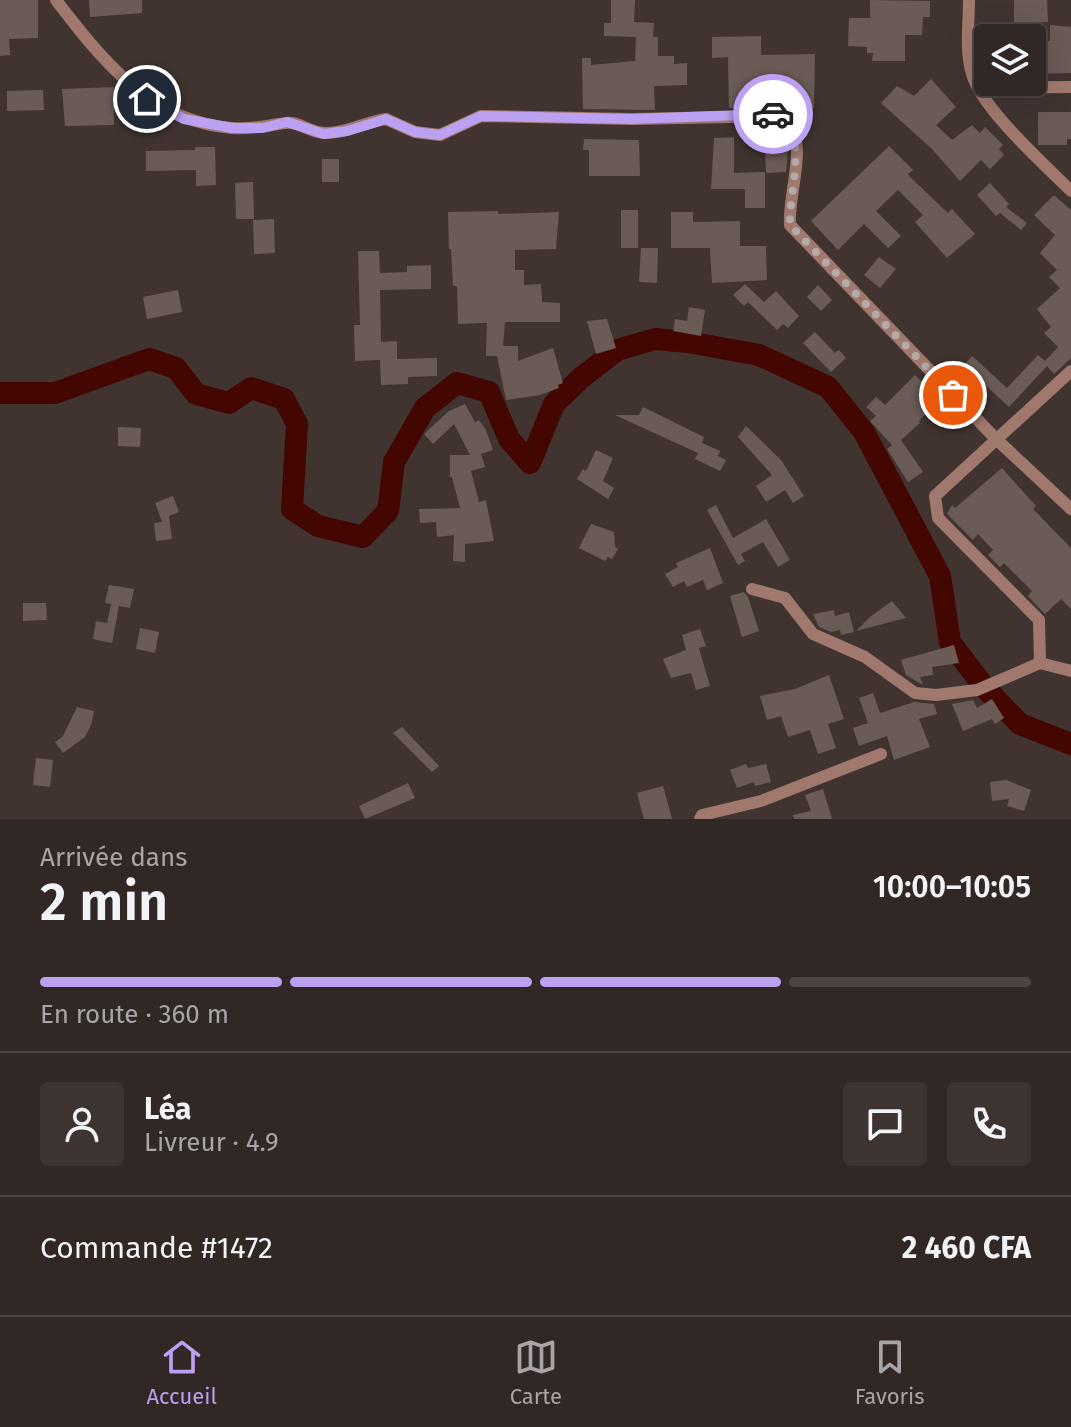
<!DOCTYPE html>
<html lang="fr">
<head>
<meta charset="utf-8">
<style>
  :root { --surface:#312724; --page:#3d3331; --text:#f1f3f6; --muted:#a8a5a6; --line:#4c4441; --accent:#bca0f2 }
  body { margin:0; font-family:"Fira Sans",sans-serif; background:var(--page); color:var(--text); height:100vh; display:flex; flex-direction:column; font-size:30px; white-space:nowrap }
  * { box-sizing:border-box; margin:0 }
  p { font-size:26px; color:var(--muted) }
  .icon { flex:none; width:44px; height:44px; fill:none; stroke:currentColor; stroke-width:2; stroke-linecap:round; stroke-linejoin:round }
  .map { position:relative; height:819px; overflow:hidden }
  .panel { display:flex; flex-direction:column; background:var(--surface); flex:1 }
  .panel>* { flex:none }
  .buttons { position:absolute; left:974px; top:24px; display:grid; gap:16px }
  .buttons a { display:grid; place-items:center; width:72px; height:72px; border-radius:8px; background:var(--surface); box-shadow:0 8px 32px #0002,0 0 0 2px var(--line); font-size:40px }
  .pin { position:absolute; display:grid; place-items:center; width:68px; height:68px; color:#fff; margin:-34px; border:4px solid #fff; border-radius:50%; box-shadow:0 2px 8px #0007 }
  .courier { position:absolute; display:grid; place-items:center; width:80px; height:80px; margin:-40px; border:6px solid #bca0f2; border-radius:50%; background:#fff; color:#222; box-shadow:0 2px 10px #0007 }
  .summary em { font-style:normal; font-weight:600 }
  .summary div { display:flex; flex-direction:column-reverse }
  .summary { display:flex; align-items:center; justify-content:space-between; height:136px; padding:0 40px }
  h1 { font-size:52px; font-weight:600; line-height:60px }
  .bar { display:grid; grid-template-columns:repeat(4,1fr); gap:12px 8px; align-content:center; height:96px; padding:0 40px }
  .bar i { height:10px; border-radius:6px; background:var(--line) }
  .bar .selected { background:var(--accent) }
  .bar p { grid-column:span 4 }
  .line { display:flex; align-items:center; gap:20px; padding:0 40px; border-top:2px solid var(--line) }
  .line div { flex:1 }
  .round { display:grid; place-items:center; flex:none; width:84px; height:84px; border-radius:8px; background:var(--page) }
  .tabs { display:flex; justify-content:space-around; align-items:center; height:112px; border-top:2px solid var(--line); background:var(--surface); font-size:22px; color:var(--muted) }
  .tabs a { display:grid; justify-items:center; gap:4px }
  .tabs .selected { color:var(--accent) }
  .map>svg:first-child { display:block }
</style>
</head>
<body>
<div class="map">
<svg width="1071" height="819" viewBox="0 0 1071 819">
  <rect width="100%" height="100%" fill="#413430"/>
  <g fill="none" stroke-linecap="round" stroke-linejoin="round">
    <path stroke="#430600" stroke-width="22" d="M0 393H55L149 359 176 368 196 394 229 403 251 388 284 399 297 424 292 509 318 526 363 537 388 511 394 462 425 408 457 383 489 392 509 439 530 463 554 404 581 378 617 350 655 339 688 342 759 355 828 387 864 432 940 576 950 642 985 688 1020 724 1071 744"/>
  </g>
  <path fill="#6a5b57" d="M0 0H38V38L9 39 10 55 0 56Z
    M89 0H142V13L90 17Z
    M611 0H635L634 22 654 23 653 37H658V56H674V64L687 63V85L654 86 655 110 583 109 582 58H591V65L635 61 636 37 604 36V23H611Z
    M870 0 930 1V17H923L922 35H905V61H872L873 53H867V47L848 46 849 18H870Z
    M1014 0H1047L1048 22H1014Z
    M1050 25 1071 27V73L1032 74V42L1050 41Z
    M761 36V55L815 54 814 108 799 107V95L781 94V83H760V88L743 87V108H729L728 57 712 58V37Z
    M931 79 956 107 936 125 952 140 972 125 980 133 985 127 1003 145 999 149 1004 155 990 169 981 160 960 181 932 149 881 103 897 86 914 96Z
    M114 87V125L65 126 62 89Z
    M43 90 44 110 7 111V91Z
    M1038 112H1071V139H1067V145H1038Z
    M734 137V173L765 172V208H745V189H711L714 138Z
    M584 139 639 140 640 176H589V150H583Z
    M889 146 913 170 908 174 910 177 948 213 952 209 975 234 947 258 915 222 923 215 898 190 876 211 901 236 888 248 864 224 838 250 811 221Z
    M195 147H215L216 185 196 186V170L146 171V151L195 150Z
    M788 150 786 172 766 173 765 151Z
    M322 159H339V182H322Z
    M253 182 254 219H236L235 183Z
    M990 183 1009 204 1006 207 1027 223 1021 230 1000 213 996 216 977 195Z
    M1054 195 1071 210V358L1054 374 1047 366 1009 407 964 365 972 356 1007 388 1038 355 1045 361 1058 347 1044 333 1051 327 1037 309 1060 288 1049 277 1057 270 1040 253 1055 235 1034 215Z
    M621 210H638V248H621Z
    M498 211V214L559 212 556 249 515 250V270H524V285L541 284 542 302 560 303V322H505L503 346H518V361L553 348 563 383 558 385 559 388 540 395 506 400 497 356H486L487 323 458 324 457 286H453L451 249H449L448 212Z
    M671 212H693V222L740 221V246H766L767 280 712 283 710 248H671Z
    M274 219 275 253 254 254 253 220Z
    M641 248H658L657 283 639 282Z
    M358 251H379L380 273 407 272V266L431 265V289L380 290 381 342 397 341V359L437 358V376L408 377V384L381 385 380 360 355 361 354 325H360Z
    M879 257 896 269 880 288 864 275Z
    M745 284 764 302 776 291 799 316 788 328 783 324 777 330 748 302 744 306 733 295Z
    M818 285 832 300 821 311 807 297Z
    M178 290 182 312 147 319 143 297Z
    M689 307 705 310 701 336 673 331 675 319 687 321Z
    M607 319 616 348 596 354 587 321Z
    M815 332 835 353 839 350 846 358 831 372 803 343Z
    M915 375 937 397 925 410 927 412 919 421 920 423 901 440 923 472 908 482 887 449 892 445 870 421 876 416 866 407 876 397 885 405Z
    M465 404 475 422 479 420 486 430 493 450 481 454 485 467 471 471 479 502 486 500 494 541 465 544V562L453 561 454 535 437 537 436 522 420 523 419 509 460 508 452 477H450V455H470L454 424 433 444 424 434 449 411Z
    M643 407 704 437 702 443 720 451 718 456 726 460 720 471 695 459 698 453 615 415H639Z
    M746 426 781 460 804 496 793 503 785 490 766 502 756 486 772 475 738 437Z
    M118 427 141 428 140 447 118 446Z
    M596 450 613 458 603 481 614 488 608 499 577 479 583 469 586 471Z
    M1002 468 1036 506 1033 509 1071 548V609L1061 599 1045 614 1028 596 1032 591 1004 563 1000 567 988 555 993 550 978 534 973 540 947 514 952 505 955 508Z
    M173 496 179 512 169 516 172 539 156 541 154 523 162 522 155 503Z
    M716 505 733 538 766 519 790 560 778 567 763 542 741 554 745 561 738 565 707 510Z
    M591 524 614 532 615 547 618 549 612 559 608 557 605 561 579 548Z
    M710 548 723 583 707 590 703 580 687 587 684 581 673 587 665 574 678 567 676 563Z
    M109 585 134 589 130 608 119 606 112 643 93 639 96 621 107 623 111 604 105 603Z
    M744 592 748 597 759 631 742 637 730 596Z
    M892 601 906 618 856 631 871 616Z
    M23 603H46L47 620 23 621Z
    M834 610 835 616 849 612 854 632 841 635 840 630 831 632 819 627 813 614Z
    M140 628 159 632 155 653 136 649Z
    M700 629 706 646 699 648 710 686 696 690 691 673 671 678 663 659 686 650 682 635Z
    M954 645 959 663 932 667 933 675 920 677 923 685 906 675 901 660Z
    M829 675 844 719 828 724 836 748 818 754 810 730 788 737 781 716 767 720 760 696 795 689Z
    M873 693 880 713 914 702 934 704 937 714 919 719 930 747 894 760 887 736 859 746 853 728 868 723 859 698Z
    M992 699 1004 718 995 724 992 719 963 731 952 704 973 700 977 708Z
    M77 707 94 711 91 725 85 737 63 753 55 742 63 736Z
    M402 727 439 766 432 772 393 733Z
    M36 758 53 760 50 787 33 785Z
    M746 764 748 768 766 764 771 782 755 786 754 782 737 788 730 770Z
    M1006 780 1031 790 1024 811 1007 806 1009 799 992 801 990 782Z
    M408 783 415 798 365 819 359 806Z
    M663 786 672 819H644L637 793Z
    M823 789 832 819H794L793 815 811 811 805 795Z"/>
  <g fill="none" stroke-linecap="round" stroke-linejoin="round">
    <path stroke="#a0786e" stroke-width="12" d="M56 0C102 60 151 122 232 128 251 130 268 125 286 123 299 121 312 134 327 133 348 133 365 122 386 119L415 132 440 135 481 116 632 119 780 116C784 120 791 125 793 130 804 155 788 197 790 225L996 439 1071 509
      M969 0C969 23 965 52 972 74 982 109 1044 164 1071 191
      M978 88 1071 87
      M752 589 785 598 813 634 865 657 915 693 936 695 977 690 1040 663 1071 671
      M1040 663 1039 620 938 518 935 496 1071 371
      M700 819 702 815 761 801 881 754"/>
  </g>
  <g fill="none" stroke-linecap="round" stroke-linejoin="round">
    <path stroke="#b4aaa7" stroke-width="8" stroke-dasharray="0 14.4" d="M773 114C812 124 788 196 790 225L953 395"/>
    <path stroke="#bca0f2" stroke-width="10" d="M147 99 184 119 232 128H263L287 122 324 134 347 131 386 119 415 132 440 135 481 116 632 119 773 114"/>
  </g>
</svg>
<div class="buttons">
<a><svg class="icon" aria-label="layers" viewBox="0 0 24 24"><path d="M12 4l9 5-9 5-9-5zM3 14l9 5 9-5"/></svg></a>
</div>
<div class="pin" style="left:953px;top:395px;background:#ea580c"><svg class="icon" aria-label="bag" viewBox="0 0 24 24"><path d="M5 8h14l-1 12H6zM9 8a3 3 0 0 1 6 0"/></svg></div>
<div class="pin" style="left:147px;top:99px;background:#1f2937"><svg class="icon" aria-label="home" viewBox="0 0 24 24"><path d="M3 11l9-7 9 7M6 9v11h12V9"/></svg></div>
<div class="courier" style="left:773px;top:114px"><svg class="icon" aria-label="car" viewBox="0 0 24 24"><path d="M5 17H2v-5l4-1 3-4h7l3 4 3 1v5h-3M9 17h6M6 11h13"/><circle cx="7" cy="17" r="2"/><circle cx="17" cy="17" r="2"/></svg></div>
</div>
<section class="panel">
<div class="summary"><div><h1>2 min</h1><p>Arrivée dans</p></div><em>10:00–10:05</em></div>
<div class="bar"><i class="selected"></i><i class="selected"></i><i class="selected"></i><i></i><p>En route · 360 m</p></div>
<div class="line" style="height:144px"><a class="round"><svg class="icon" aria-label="person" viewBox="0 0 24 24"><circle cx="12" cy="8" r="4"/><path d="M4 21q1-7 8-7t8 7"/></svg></a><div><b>Léa</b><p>Livreur · 4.9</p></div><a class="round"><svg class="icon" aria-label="chat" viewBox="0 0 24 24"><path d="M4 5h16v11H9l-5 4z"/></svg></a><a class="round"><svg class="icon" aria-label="phone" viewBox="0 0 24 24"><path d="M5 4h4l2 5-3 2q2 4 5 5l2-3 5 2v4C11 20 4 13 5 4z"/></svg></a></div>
<div class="line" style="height:104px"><div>Commande #1472</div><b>2 460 CFA</b></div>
</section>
<nav class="tabs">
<a class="selected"><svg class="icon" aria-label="home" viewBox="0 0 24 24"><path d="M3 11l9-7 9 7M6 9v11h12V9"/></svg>Accueil</a>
<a><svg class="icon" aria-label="map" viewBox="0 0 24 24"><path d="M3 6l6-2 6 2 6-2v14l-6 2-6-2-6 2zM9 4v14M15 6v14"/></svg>Carte</a>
<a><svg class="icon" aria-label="saved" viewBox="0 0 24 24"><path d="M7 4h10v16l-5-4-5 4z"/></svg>Favoris</a>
</nav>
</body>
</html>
